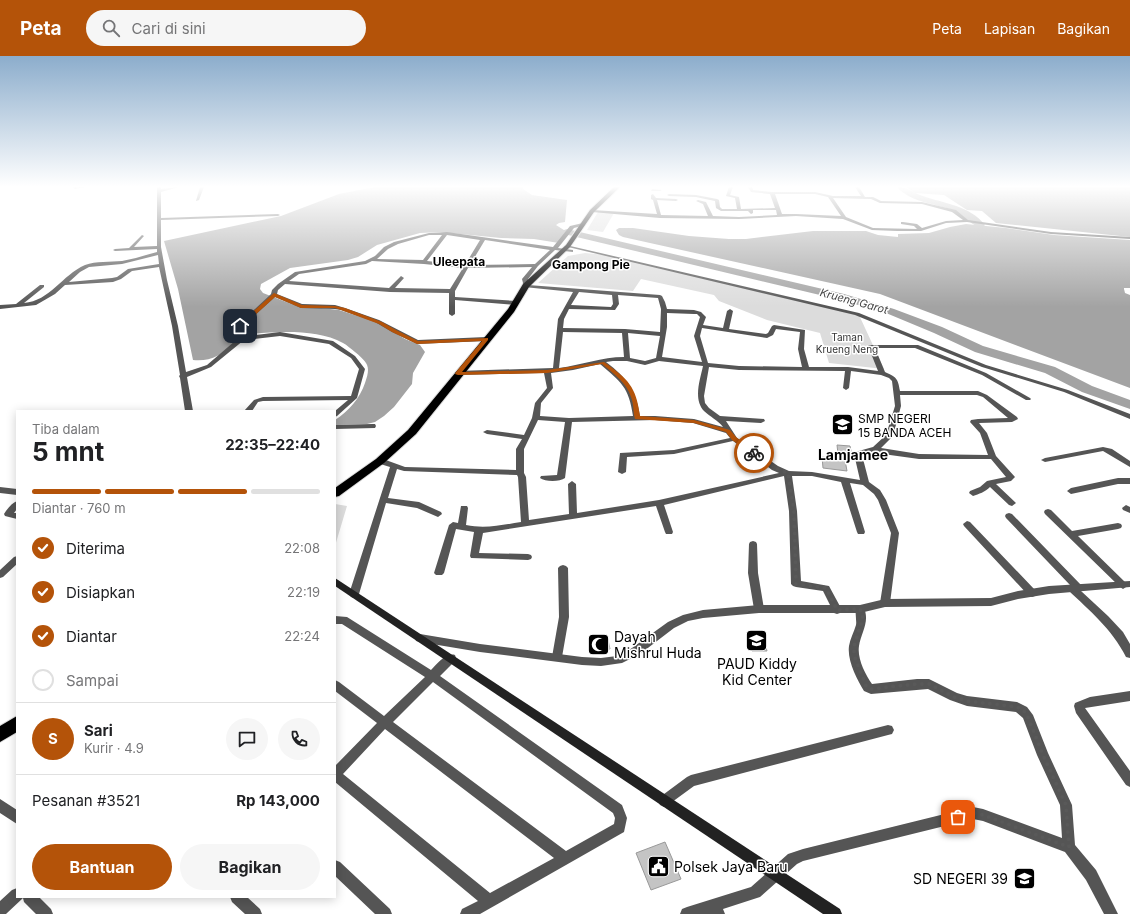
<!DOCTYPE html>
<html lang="id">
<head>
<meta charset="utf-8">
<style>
  :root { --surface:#fff; --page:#f6f6f6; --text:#202124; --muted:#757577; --line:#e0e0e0; --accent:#b45309 }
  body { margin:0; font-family:Inter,sans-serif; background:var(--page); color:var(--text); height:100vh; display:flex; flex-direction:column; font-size:15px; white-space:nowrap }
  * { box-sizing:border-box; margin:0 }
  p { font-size:13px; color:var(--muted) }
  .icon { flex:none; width:22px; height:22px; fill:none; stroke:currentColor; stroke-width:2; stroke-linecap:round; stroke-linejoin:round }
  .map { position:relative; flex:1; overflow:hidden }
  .side { position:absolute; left:16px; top:354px; width:320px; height:488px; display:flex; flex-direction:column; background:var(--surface); border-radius:0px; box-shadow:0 2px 10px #0003 }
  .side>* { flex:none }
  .pin { position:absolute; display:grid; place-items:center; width:34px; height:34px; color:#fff; margin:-17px; border-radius:8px; box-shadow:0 2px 6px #0006 }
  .courier { position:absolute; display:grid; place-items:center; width:40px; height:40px; margin:-20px; border:3px solid #b45309; border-radius:50%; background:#fff; color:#222; box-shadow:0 1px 5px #0007 }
  .headline em { font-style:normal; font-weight:700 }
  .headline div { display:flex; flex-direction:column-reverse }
  .headline { display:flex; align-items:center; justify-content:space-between; height:68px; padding:0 16px }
  h1 { font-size:26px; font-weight:700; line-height:30px }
  .bar { display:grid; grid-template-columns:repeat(4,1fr); gap:6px 4px; align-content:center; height:48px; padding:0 16px }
  .bar i { height:5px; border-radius:3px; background:var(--line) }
  .bar .on { background:var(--accent) }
  .bar p { grid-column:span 4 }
  .line { display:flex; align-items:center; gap:10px; padding:0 16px; border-top:1px solid var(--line) }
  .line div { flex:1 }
  .round { display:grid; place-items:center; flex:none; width:42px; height:42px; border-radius:21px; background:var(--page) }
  ol { padding:0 16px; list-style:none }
  li { display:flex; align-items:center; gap:12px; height:44px }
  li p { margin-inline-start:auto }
  li .icon { padding:4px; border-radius:50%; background:var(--accent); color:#fff; stroke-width:4 }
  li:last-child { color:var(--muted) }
  li i { width:22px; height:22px; border:2px solid var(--line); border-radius:50% }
  .action { display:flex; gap:8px; margin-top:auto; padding:8px 16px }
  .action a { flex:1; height:46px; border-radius:24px; background:var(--accent); color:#fff; font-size:16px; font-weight:700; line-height:46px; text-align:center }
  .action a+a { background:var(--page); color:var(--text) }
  header { display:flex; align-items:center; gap:24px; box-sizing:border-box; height:56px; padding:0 20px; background:var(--accent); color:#fff }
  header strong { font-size:19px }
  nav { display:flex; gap:22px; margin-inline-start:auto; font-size:14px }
  .search { width:280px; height:36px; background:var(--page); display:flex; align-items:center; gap:10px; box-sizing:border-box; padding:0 14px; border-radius:22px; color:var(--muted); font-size:15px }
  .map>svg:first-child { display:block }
</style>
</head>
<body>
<header>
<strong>Peta</strong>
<div class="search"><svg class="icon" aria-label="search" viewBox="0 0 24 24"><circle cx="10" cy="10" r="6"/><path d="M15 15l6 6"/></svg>Cari di sini</div>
<nav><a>Peta</a><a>Lapisan</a><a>Bagikan</a></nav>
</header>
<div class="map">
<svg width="1130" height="858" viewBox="0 0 1130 858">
  <rect width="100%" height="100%" fill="#fff"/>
  <path fill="#dcdcdc" d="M598 156 614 157 603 176 587 174Z
    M585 197 606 199 859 259 884 313 829 307 820 277 767 264 719 245 714 239 641 223 633 235 538 227 568 200Z
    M335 448 347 450 335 490Z"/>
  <path fill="#a3a3a3" d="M375 131H523V133L532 139 567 144 565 166 559 167 556 169 567 176 559 187 534 183 501 182 440 176 420 177 377 189 358 201 348 204 290 212 261 228 260 233 263 237 294 249 339 254 367 263 379 267 405 283 420 289 425 296 413 317 412 328 394 351 384 360 375 366 367 368 335 369V364C349 355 360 342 365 327 371 310 368 307 355 296 351 293 347 289 343 287 316 272 275 276 246 278 239 280 238 283 233 288 223 299 209 306 193 304L178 233 164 185 281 160 339 138Z
    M906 131H1130V181L996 167 982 155 967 154 944 139 915 137Z
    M966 168 1006 172 1054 179 1130 184V232H1124V233L1125 237 1130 239V332L880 238 623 181 619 179 616 174 619 172H633L689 180 729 183H746L813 175H866L878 179 898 181V178L929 177 950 171Z"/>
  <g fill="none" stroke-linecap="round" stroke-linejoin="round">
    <path fill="#a3a3a3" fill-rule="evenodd" d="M897 131C909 131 912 137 923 140 945 148 969 149 985 169L983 171C974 173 965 160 957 156 938 147 912 148 897 131Z
      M567 173 844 238 894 253 942 271 983 290 1055 311 1092 330 1130 344V353L1082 336 1045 317 975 296 934 277 886 257 841 244 564 178 562 176 564 174Z"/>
  </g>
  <path fill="#c4c4c4" stroke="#999" d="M837 389 850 390 852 400 838 398Z
    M822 401 845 404 847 415 823 412Z
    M747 576H762L767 595H752Z
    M607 579 610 593 592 596 589 582Z
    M665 786 681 823 651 834 636 797Z"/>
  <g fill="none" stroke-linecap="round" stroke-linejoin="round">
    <defs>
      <path id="trunk" d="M614 131H620L594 156 570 191 529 231 514 256 416 378 384 407 339 440 335 441V432L376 403 408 374 508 253 523 228 566 189 590 154Z
        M17 660V676L0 686V670Z"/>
    </defs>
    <use href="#trunk" stroke="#dbdbdb" stroke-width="2"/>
    <path fill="#555" fill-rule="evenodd" d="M73 131H85L75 133Z
      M157 131H161V133L179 131 161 136V162L278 158 280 159 278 160 161 164V191L167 224 178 270 186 316 207 309 235 285 233 277 238 269 271 238 272 234 278 228 295 216 365 205 375 200 384 191 394 186 429 177 447 176 553 191 570 170 583 167 585 168V169L574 172 558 192 573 194V196L555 194 538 210 528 223V229L660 239 662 240 665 246 667 253 694 254 701 256 706 261 703 269 723 272 727 255 730 253 733 255 729 273 766 278 768 277 772 270 774 269 805 274 804 293 809 311H848L878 315 868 290 869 289H918L986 317 1030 342 1031 343 1030 344H1026L982 319 915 292H875L885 316C896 321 898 322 900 335H978L987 339 1017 361 1018 363 1012 366 979 367 987 377 996 400 1015 421 1011 425 996 428 1016 447 1012 450 1009 449 990 431C985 436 979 438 973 440L969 437 970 435 980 431 987 425 1006 421 991 403H919L890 399 876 395 862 399 869 426 880 434 886 444 899 477 890 547 888 550 885 551 882 550 880 547 891 477 878 444 874 438 863 429 850 427 865 476 864 478H858L857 476 841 426 812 420H792L797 455 801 525 829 530 842 554 840 557 837 558 834 557 823 535 796 531 793 530 791 528 789 455 784 420 664 449 673 476 672 478H666L665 476 656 450 483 477 479 497 528 498 531 499 532 501 531 503 528 504 471 502 470 500 474 476 456 473 444 517 442 519H436L434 517 449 469 453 466 458 467 461 450H467L468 452 466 469C485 473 502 469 521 466L518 421 517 419 404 415 397 413 388 442 419 446 441 456 442 458 438 461 417 452 386 447 359 538 357 541 354 542 351 541 349 538 390 411 377 407 376 405 377 403H383L405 411 516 414V393L522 383 487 378 483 376 487 374 524 379 532 362 535 347 547 332 544 317 458 319 455 317 458 315 553 312 558 263 573 236 524 231 522 223 532 211 468 212 455 235V241L516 245 519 247 516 249 455 244V258L452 260 449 258V237L390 236 285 228 278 234 277 238 302 248 335 249 345 252 379 264 418 284 486 281 489 283 486 285 417 288 392 276 375 266 341 254 335 253 301 252 275 241 242 271 239 277 240 281 280 276 333 285 355 300 365 313 357 342 337 360 335 361V355L348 344 263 345 258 346 252 355H244L254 344 263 341 351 340 359 313 351 302 329 288 280 280 244 284 211 311 187 321 193 355H185L180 322 179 320 180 319 172 270 159 211 132 215 121 223 113 226 65 229 55 238 36 249 0 253V249L16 248 40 229H44V231L24 247C50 245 62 219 85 209 96 205 110 206 122 205 134 203 145 199 157 196V193L115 195 113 194 115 193 129 192 142 179 144 180 134 191 157 190ZM429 179H442L423 204 377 203 388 193 398 188ZM447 179 480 184 465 209 427 205ZM485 184 550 194 535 208 470 209ZM158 199 159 208 128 213 117 221 112 222 69 226 80 216 89 211 122 208ZM372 205 424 208 463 212 450 233 395 232 404 222 401 220 389 232 289 225 299 218 366 208ZM579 236 612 239 613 248 611 251 571 249ZM618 239 658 242 661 253 660 276 625 273 563 272 564 263 569 253 615 254 619 248ZM667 257 694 258H697L700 261 694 280 702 306 662 301 667 271ZM702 272 767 282 773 279 776 273 800 276 798 293 802 311 739 310 708 307 700 280ZM563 276 622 277 624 301C602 301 581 309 559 312ZM628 277 660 280 656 302 645 305 630 302ZM613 305H627L645 309 659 305 703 310C700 324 693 343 704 355 710 361 718 364 723 371L694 363 655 360H640C636 334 627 322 606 306ZM600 308C621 326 629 331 633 360L569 362 540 360 541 347 553 332 551 317 573 314ZM709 311 739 314 845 315 843 332 846 334 849 332 851 315 881 319 889 322 892 325 895 350 886 379 873 391 855 396 854 398 860 424 812 416 789 415 778 410 737 382 726 365 761 367 765 365 764 363 720 360 709 352 705 347 704 340ZM900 339H977L983 341 1008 362 978 363 971 364 970 366 980 377 988 399 919 398 881 392 893 380 901 350ZM538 364 565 366 557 419 541 420 540 422C545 426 560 426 565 422L572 366 655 364 693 367 726 377 730 382 674 394 620 397 618 416 622 418 626 416 627 401 674 398 733 385 772 414 779 417 659 444 577 457 576 428 572 425 568 428 569 458 529 464 526 421 524 417V393Z
      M200 131H204L199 144 196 145Z
      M729 131H733L730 139 739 141 741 153 775 152 770 138 751 136 748 131H752L753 134 772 136H815L833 140H861L855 131H859L865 141H873L881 145 922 146 956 154 968 164 1051 176 1130 181V183L1051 178 967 166 946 167 921 175H897L872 174 843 163 796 160 739 163 660 162 592 156 590 155 592 154 657 158 653 144 651 143V139L653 138 656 142 676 143 678 144 676 145 657 144 661 159 708 160 703 148 696 145 698 144 706 146 713 160 739 161 777 159 776 154H753V157L751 158 748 155H721L716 152 715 145 696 141 669 140 667 139 669 138 696 139 717 143 719 144 720 151 722 153H737L735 142 726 140ZM775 138H815L828 141 841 160 796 158H782ZM833 142 871 143 880 147 922 148 952 156 963 164 946 165 922 172 917 168 903 166H901V168L914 170 917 173 873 172 846 161Z
      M652 133 662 134 660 135H651Z
      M566 189 859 257 986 309 1068 334 1130 358V363L1064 336 982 311 855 259 568 191H566Z
      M372 368H375L376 370 375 372 335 373V369Z
      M1103 391 1112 393 1130 405V411L1103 395 1045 406 1041 404 1045 402Z
      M1118 422H1130V428H1118L1071 438 1067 435 1071 432Z
      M0 431 17 433V439L0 437Z
      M17 445V453L14 457H17V463L5 460 4 458C7 453 12 447 17 445Z
      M1126 449 1130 451V457L1123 454 1122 452Z
      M1048 453 1051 454 1072 475 1118 467 1121 468 1122 470 1121 472 1118 473 1078 480 1126 527 1128 529 1126 531 1123 533 1120 531 1045 458 1044 456 1045 454Z
      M1009 457 1012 458 1082 530 1084 532 1081 535 1108 560 1123 576 1130 588V602L1126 601C1112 573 1090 555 1068 534L1066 532 1068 530 1070 529 1006 462 1005 460 1006 458Z
      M967 465 970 466 1035 534 1037 537 1035 540 1032 541 1029 540 964 470 963 468Z
      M753 485 756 486 757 488 758 517 764 553 762 556 759 557 756 556 754 553 748 517 749 488 750 486Z
      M17 500V508L3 521 0 522V514L14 501Z
      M563 509 566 510 568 512 569 561 562 601 561 604 557 605 553 604 552 601 559 561 558 512 560 510Z
      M860 549 863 550C871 565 861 576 859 590 857 602 865 618 872 628L917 623H929L957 637 967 640 1017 646 1027 651 1033 659 1048 697 1072 749 1075 789 1096 814 1118 858H1104L1086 824 1065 796 983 765 973 763 803 805 797 808 760 841 723 853 725 858H680L682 853 687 851 751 831 788 798 803 793 973 751 983 753 1062 782 1060 749 1037 699 1023 662 1016 656 967 650 950 644 928 633 871 638 864 635C857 623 847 605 849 590 850 583 854 576 856 569 857 563 854 556 857 550Z
      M335 560 347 561 431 614C437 608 446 596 455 599L456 602 455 605 440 620 622 749 627 762 624 776 480 858H460L462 853 478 845 335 726V710L377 667 335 635V624L339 626 384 660 425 621 342 568H335ZM433 626 613 757 615 762 614 768 566 795 393 666ZM385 673 554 802 490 837 343 718Z
      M1130 635V645L1085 652 1130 715V731L1126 729 1076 657 1074 650 1075 647 1090 641Z
      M888 669 892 670 894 674 892 678 888 679 694 730 668 749 664 751 660 749 658 745 660 741 687 721 691 719Z
      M0 743 17 754V768L0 757Z
      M335 804 340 806 390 853 392 858H375L335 820Z
      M17 832V841H39L51 853 53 858H36L24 846 23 842 6 858H0V845L12 834Z
      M230 841H247L260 853 262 858H245L232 846Z"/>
    <path fill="#555" fill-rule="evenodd" d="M1130 525V531L1049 538 1018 543 991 550 885 551 860 557H759L703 562 688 565 674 572 640 598 622 607 601 610 582 609 480 596 420 586 416 585 415 582 416 579 420 578 480 588 582 601 601 602 617 600 632 592 668 566 683 559 703 554 759 549H860L885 543 991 542 1018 535 1049 530Z"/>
    <path fill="#222" fill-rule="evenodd" d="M335 522 840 853 842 858H823L335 530Z"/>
    <use href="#trunk" fill="#000" fill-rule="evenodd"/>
  </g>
  <linearGradient id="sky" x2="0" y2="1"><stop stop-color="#8cadcc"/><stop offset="0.52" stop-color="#fff"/><stop offset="1" stop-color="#fff" stop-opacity="0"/></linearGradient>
  <rect width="1130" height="251" fill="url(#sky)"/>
  <path fill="#b45309" d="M274 237 302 249 335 250 345 252 382 266 396 274 418 285 488 282V284L462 316 547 314 604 306C628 323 636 330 640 360L694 364 730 374 736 381 757 397 752 398 732 384 726 376 694 367 635 363C633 356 634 348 631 341 627 327 613 317 602 308L547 317 458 319 455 318 456 316 482 285 417 288 392 276 379 268 341 254 335 252H301L275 241 242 271H238V269Z"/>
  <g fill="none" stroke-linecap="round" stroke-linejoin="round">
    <path stroke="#595959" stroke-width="4" stroke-dasharray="0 7.2" d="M754 397 775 412 788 417 794 455 796 528 826 532 837 554 860 553 863 562 854 590V599L866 630 871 633 917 628H929L954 641 967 645 1017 651 1023 654 1027 659 1043 699 1066 749 1069 791 983 759 973 757 958 761"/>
  </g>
  <defs>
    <symbol id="school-square" viewBox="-11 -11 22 22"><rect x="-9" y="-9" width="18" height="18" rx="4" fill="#000" stroke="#fff"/><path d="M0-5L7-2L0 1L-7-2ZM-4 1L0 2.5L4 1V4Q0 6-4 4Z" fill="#fff"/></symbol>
    <symbol id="mosque-square" viewBox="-11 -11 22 22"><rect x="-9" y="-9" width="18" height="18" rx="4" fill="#000" stroke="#fff"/><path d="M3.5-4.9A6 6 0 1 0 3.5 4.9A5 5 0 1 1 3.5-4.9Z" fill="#fff"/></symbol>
    <symbol id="civic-square" viewBox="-11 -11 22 22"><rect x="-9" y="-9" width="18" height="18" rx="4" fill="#000" stroke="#fff"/><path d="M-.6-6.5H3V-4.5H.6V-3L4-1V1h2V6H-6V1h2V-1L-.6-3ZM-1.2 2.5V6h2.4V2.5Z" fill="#fff"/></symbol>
  </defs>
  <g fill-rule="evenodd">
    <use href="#school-square" x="830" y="356" width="25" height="25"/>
    <use href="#school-square" x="744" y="572" width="25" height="25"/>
    <use href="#mosque-square" x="586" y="576" width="25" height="25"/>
    <use href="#civic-square" x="646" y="798" width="25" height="25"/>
    <use href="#school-square" x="1012" y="810" width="25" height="25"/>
  </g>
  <g text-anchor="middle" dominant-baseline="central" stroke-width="3" stroke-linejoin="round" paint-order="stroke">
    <g font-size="10" fill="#333" stroke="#fff">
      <text x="847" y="281">Taman<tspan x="847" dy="12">Krueng Neng</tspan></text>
    </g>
    <g font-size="11" font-style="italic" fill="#444" stroke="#fff">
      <text transform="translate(854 245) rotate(15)">Krueng Garot</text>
    </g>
    <g font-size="12" font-weight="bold" fill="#000" stroke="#fff">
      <text x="459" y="205">Uleepata</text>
      <text x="591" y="208">Gampong Pie</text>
    </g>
    <g font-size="12" fill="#000" stroke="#fff" text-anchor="start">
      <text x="858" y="362">SMP NEGERI<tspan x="858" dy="14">15 BANDA ACEH</tspan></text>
    </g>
    <g font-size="14" font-weight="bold" fill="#000" stroke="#fff">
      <text x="853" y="398">Lamjamee</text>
    </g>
    <g font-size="14" fill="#000" stroke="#fff" text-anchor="start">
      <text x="614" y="580">Dayah<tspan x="614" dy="16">Mishrul Huda</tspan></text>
      <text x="757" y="607" text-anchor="middle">PAUD Kiddy<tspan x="757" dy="16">Kid Center</tspan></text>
      <text x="674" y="810">Polsek Jaya Baru</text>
      <text x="1008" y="822" text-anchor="end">SD NEGERI 39</text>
    </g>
  </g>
</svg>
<div class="pin" style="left:958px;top:761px;background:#ea580c"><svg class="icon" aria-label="bag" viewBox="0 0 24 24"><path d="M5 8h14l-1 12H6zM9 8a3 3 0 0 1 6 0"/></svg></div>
<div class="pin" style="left:240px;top:270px;background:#1f2937"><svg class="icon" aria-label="home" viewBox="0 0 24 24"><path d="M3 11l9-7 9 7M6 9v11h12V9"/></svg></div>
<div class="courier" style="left:754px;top:397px"><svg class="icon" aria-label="bike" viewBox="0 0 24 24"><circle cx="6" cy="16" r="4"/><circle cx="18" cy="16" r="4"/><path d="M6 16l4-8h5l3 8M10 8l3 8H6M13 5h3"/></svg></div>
<section class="side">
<div class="headline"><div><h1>5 mnt</h1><p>Tiba dalam</p></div><em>22:35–22:40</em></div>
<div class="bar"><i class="on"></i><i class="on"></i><i class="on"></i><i></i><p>Diantar · 760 m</p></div>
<ol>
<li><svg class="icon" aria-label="check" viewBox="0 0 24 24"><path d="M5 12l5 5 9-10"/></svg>Diterima<p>22:08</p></li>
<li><svg class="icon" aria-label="check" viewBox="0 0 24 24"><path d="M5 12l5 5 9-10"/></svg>Disiapkan<p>22:19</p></li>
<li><svg class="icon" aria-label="check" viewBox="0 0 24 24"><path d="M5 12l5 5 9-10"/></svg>Diantar<p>22:24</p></li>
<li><i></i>Sampai</li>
</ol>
<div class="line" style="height:72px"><b class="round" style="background:var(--accent);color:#fff">S</b><div><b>Sari</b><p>Kurir · 4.9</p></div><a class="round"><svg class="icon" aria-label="chat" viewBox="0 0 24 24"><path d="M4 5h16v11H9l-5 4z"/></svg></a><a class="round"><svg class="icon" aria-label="phone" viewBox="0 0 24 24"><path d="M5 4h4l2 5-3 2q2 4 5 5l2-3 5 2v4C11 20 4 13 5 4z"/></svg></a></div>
<div class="line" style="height:52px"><div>Pesanan #3521</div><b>Rp 143,000</b></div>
<div class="action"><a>Bantuan</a><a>Bagikan</a></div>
</section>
</div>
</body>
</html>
